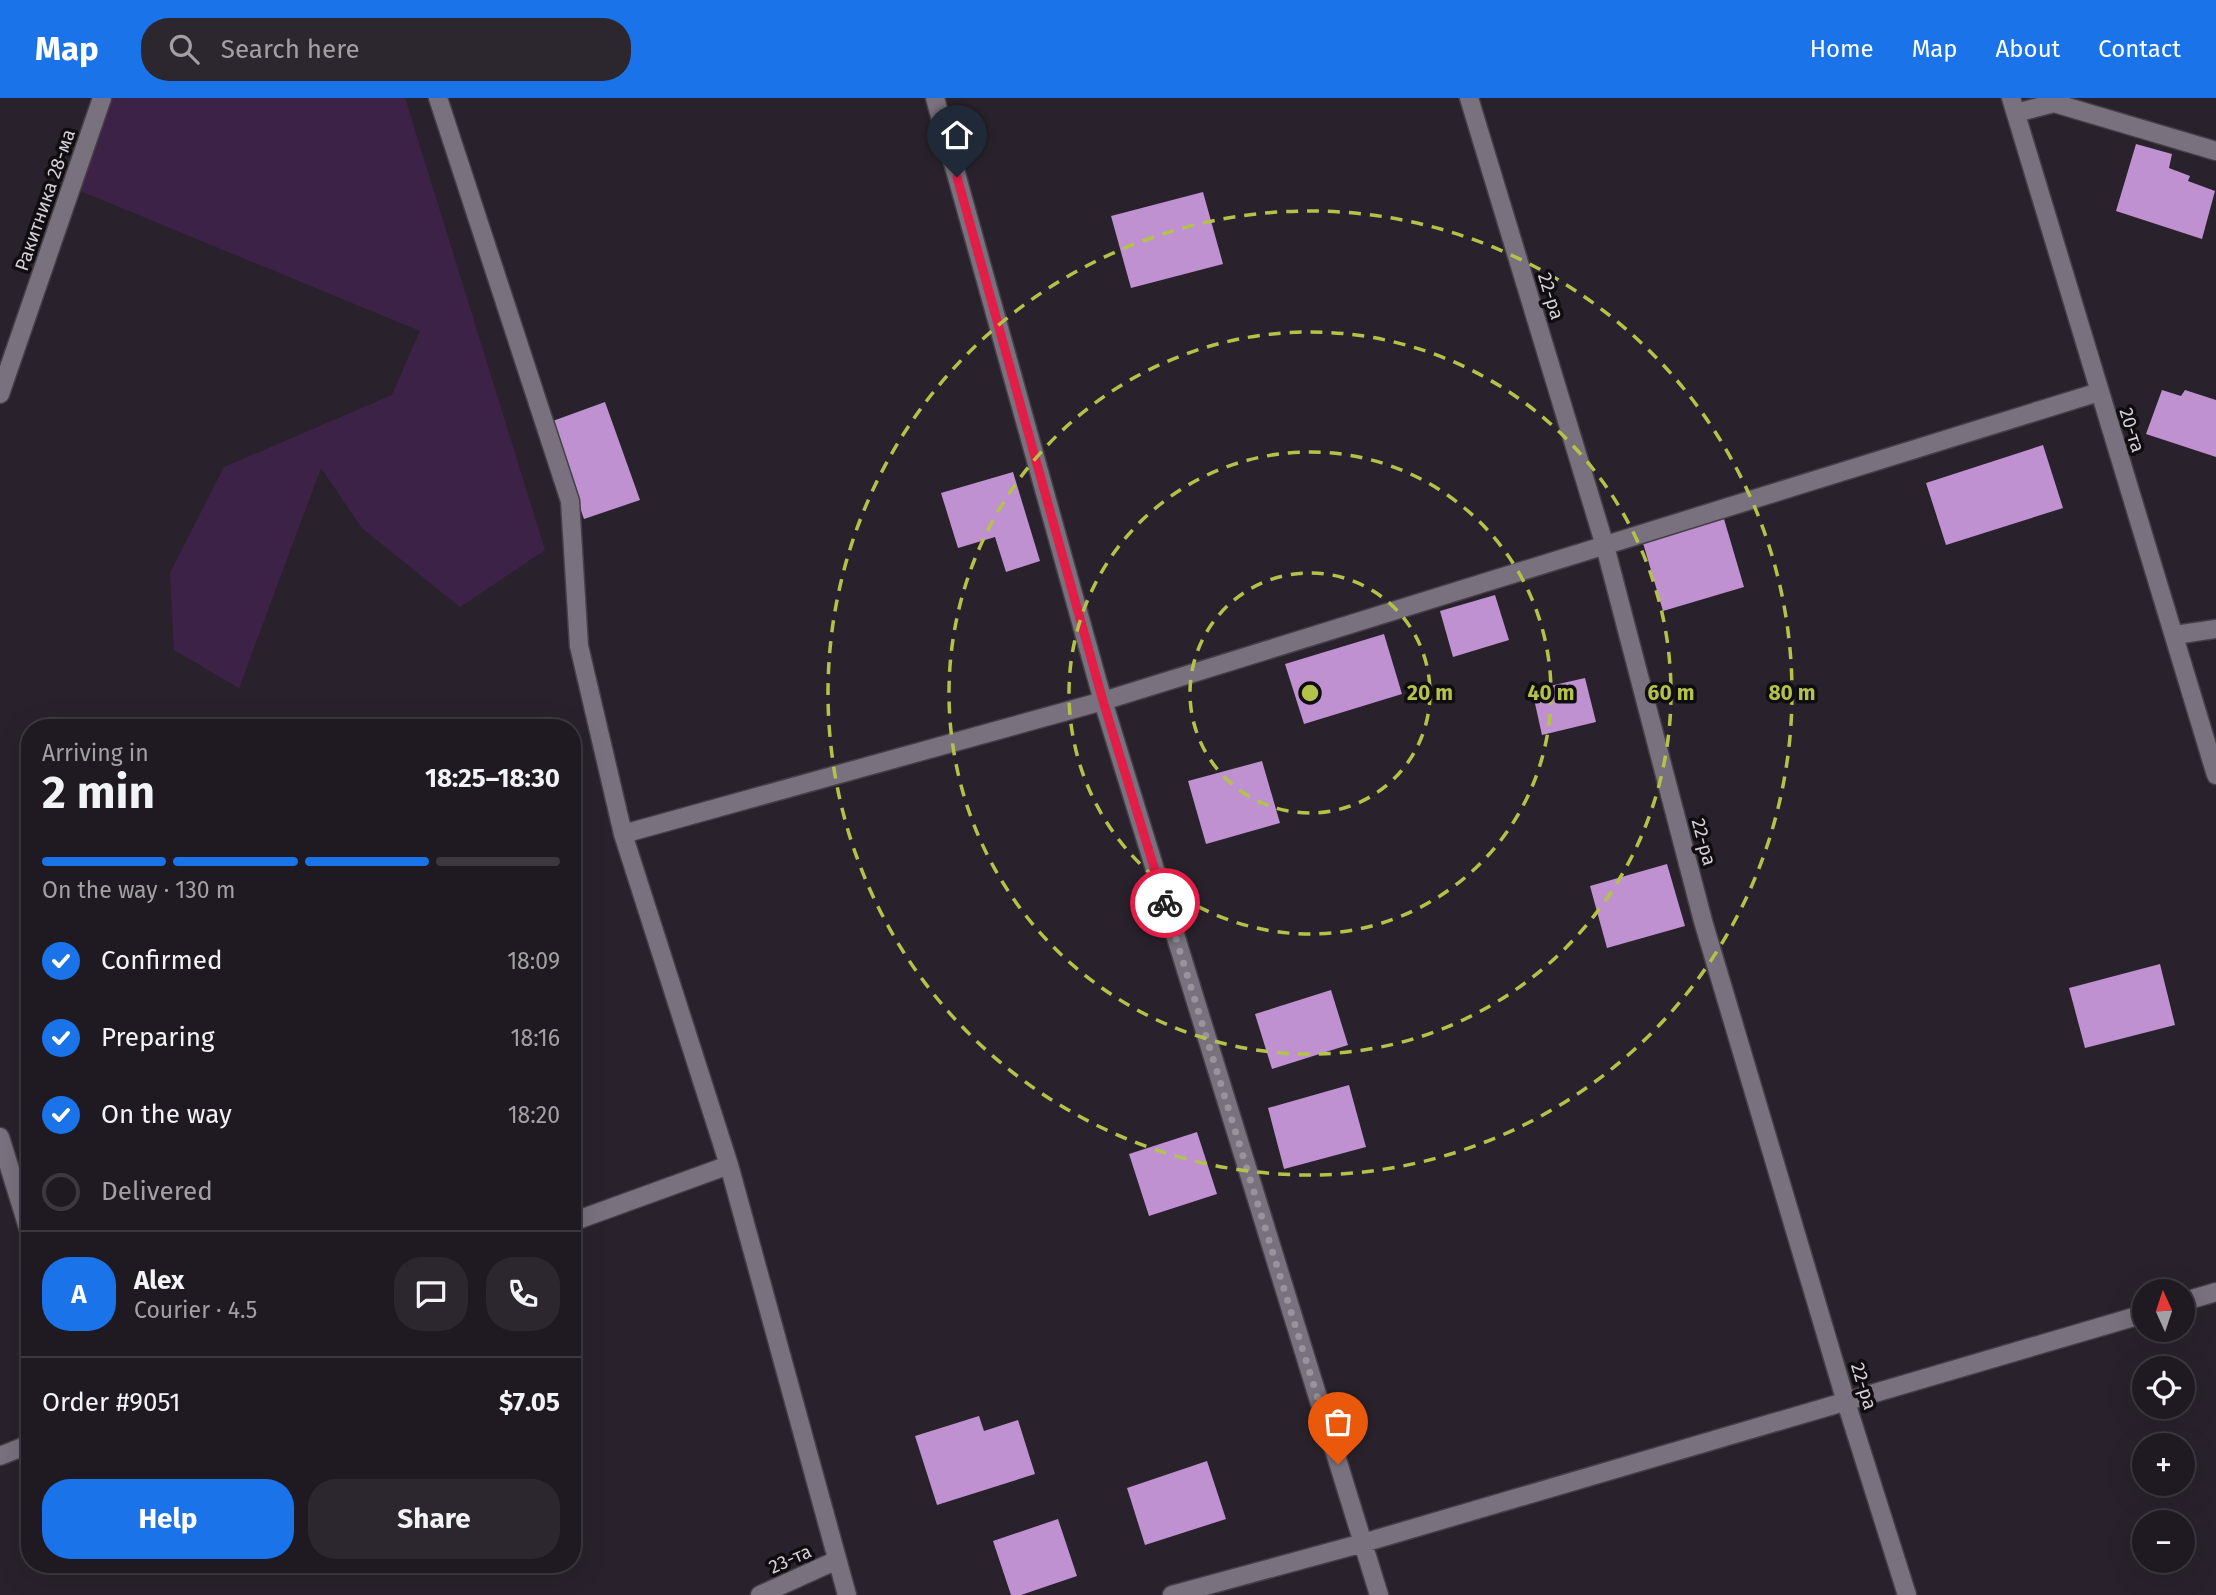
<!DOCTYPE html>
<html lang="en">
<head>
<meta charset="utf-8">
<style>
  :root { --surface:#1f1a21; --page:#2c272e; --text:#f1f3f6; --muted:#a1a1a5; --line:#3c383f; --accent:#1a73e8 }
  body { margin:0; font-family:"Fira Sans",sans-serif; background:var(--page); color:var(--text); height:100vh; display:flex; flex-direction:column; font-size:26px; white-space:nowrap }
  * { box-sizing:border-box; margin:0 }
  p { font-size:23px; color:var(--muted) }
  .icon { flex:none; width:38px; height:38px; fill:none; stroke:currentColor; stroke-width:2; stroke-linecap:round; stroke-linejoin:round }
  .map { position:relative; flex:1; overflow:hidden }
  .side { position:absolute; left:21px; top:621px; width:560px; height:854px; display:flex; flex-direction:column; background:var(--surface); border-radius:28px; box-shadow:0 7px 28px #0002,0 0 0 2px var(--line) }
  .side>* { flex:none }
  .needle { width:46px; rotate:357deg }
  .tools { position:absolute; left:2132px; top:1181px; display:grid; gap:14px }
  .tools a { display:grid; place-items:center; width:63px; height:63px; border-radius:50%; background:var(--surface); box-shadow:0 7px 28px #0002,0 0 0 2px var(--line); font-size:35px }
  .pin { position:absolute; display:grid; place-items:center; width:60px; height:60px; color:#fff; margin:-72px -30px; border-radius:50% 50% 50% 0; rotate:-45deg; box-shadow:0 0 7px #0007 }
  .pin .icon { rotate:45deg }
  .courier { position:absolute; display:grid; place-items:center; width:70px; height:70px; margin:-35px; border:5px solid #e11d48; border-radius:50%; background:#fff; color:#222; box-shadow:0 2px 9px #0007 }
  .summary em { font-style:normal; font-weight:700 }
  .summary div { display:flex; flex-direction:column-reverse }
  .summary { display:flex; align-items:center; justify-content:space-between; height:119px; padding:0 21px }
  h1 { font-size:46px; font-weight:700; line-height:52px }
  .bar { display:grid; grid-template-columns:repeat(4,1fr); gap:10px 7px; align-content:center; height:84px; padding:0 21px }
  .bar i { height:9px; border-radius:5px; background:var(--line) }
  .bar .selected { background:var(--accent) }
  .bar p { grid-column:span 4 }
  .line { display:flex; align-items:center; gap:18px; padding:0 21px; border-top:2px solid var(--line) }
  .line div { flex:1 }
  .round { display:grid; place-items:center; flex:none; width:74px; height:74px; border-radius:28px; background:var(--page) }
  ol { padding:0 21px; list-style:none }
  li { display:flex; align-items:center; gap:21px; height:77px }
  li p { margin-inline-start:auto }
  li .icon { padding:7px; border-radius:50%; background:var(--accent); color:#fff; stroke-width:4 }
  li:last-child { color:var(--muted) }
  li i { width:38px; height:38px; border:4px solid var(--line); border-radius:50% }
  .action { display:flex; gap:14px; margin-top:auto; padding:14px 21px }
  .action a { flex:1; height:80px; border-radius:28px; background:var(--accent); color:#fff; font-size:28px; font-weight:700; line-height:80px; text-align:center }
  .action a+a { background:var(--page); color:var(--text) }
  header { display:flex; align-items:center; gap:42px; box-sizing:border-box; height:98px; padding:0 35px; background:var(--accent); color:#fff }
  header strong { font-size:33px }
  nav { display:flex; gap:38px; margin-inline-start:auto; font-size:24px }
  .search { width:490px; height:63px; background:var(--page); display:flex; align-items:center; gap:18px; box-sizing:border-box; padding:0 24px; border-radius:28px; color:var(--muted); font-size:26px }
  .map>svg:first-child { display:block }
</style>
</head>
<body>
<header>
<strong>Map</strong>
<div class="search"><svg class="icon" aria-label="search" viewBox="0 0 24 24"><circle cx="10" cy="10" r="6"/><path d="M15 15l6 6"/></svg>Search here</div>
<nav><a>Home</a><a>Map</a><a>About</a><a>Contact</a></nav>
</header>
<div class="map">
<svg width="2216" height="1497" viewBox="0 0 2216 1497">
  <rect width="100%" height="100%" fill="#29222c"/>
  <path fill="#3d2248" d="M111 0H405L545 452 460 509 362 430 321 370 239 590 174 552 170 475 224 369 392 297 420 233 78 92Z"/>
  <path fill="#bf91d1" d="M2136 46 2172 56 2169 70 2190 78 2188 83 2215 93 2202 141 2116 113Z
    M1203 94 1223 166 1131 190 1111 118Z
    M2162 292 2181 298 2185 292 2216 302V359L2146 336Z
    M605 304 640 402 584 421 550 324Z
    M2043 347 2063 410 1946 447 1926 385Z
    M1013 374 1040 463 1006 474 995 439 958 450 941 395Z
    M1724 421 1744 489 1663 513 1643 445Z
    M1495 497 1509 542 1453 559 1440 513Z
    M1384 536 1402 596 1304 626 1285 566Z
    M1585 580 1596 624 1542 637 1532 592Z
    M1262 663 1280 725 1206 746 1188 683Z
    M1667 766 1685 828 1607 850 1590 788Z
    M2160 866 2175 927 2085 950 2069 890Z
    M1331 892 1348 947 1272 971 1255 916Z
    M1349 987 1366 1049 1284 1071 1268 1010Z
    M1197 1034 1217 1096 1149 1118 1129 1056Z
    M979 1318 984 1333 1018 1322 1035 1376 937 1407 915 1338Z
    M1207 1363 1226 1421 1145 1447 1127 1390Z
    M1058 1421 1077 1478 1021 1497H1011L993 1443Z"/>
  <g fill="none" stroke-linecap="round" stroke-linejoin="round">
    <defs>
      <path id="minor" d="M438 0 570 403 579 548 623 736 729 1067 847 1497
        M935 0 1103 603 1379 1497
        M1469 0 1605 448 1703 823 1846 1304 1907 1497
        M2011 0 2216 677
        M2016 15 2054 5 2216 53
        M0 296 102 0
        M2175 537 2216 531
        M623 736 1103 603 2099 294
        M0 1039 30 1136
        M572 1124 729 1067
        M2182 1204 2216 1194
        M0 1358 30 1346
        M760 1497 837 1462
        M1172 1497 1363 1445 2144 1216"/>
    </defs>
    <use href="#minor" stroke="#453f47" stroke-width="21"/>
    <use href="#minor" stroke="#79717d" stroke-width="18"/>
  </g>
  <g fill="none" stroke-linecap="round" stroke-linejoin="round">
    <path stroke="#99939b" stroke-width="7" stroke-dasharray="0 12.6" d="M1165 805 1338 1366"/>
    <path stroke="#e11d48" stroke-width="9" d="M957 79 1103 603 1165 805"/>
  </g>
  <g fill="none" stroke="#b5c24a" stroke-width="3.5" stroke-dasharray="12 9">
    <circle cx="1310" cy="595" r="120"/>
    <circle cx="1310" cy="595" r="241"/>
    <circle cx="1310" cy="595" r="361"/>
    <circle cx="1310" cy="595" r="482"/>
  </g>
  <g text-anchor="middle" dominant-baseline="central" stroke-width="7" stroke-linejoin="round" paint-order="stroke">
    <g font-size="19" fill="#d5d0d7" stroke="#100d11">
      <text transform="translate(45 102) rotate(-71)">Ракитника 28-ма</text>
      <text transform="translate(1551 198) rotate(73)">22-ра</text>
      <text transform="translate(2132 332) rotate(73)">20-та</text>
      <text transform="translate(1704 744) rotate(75)">22-ра</text>
      <text transform="translate(1864 1288) rotate(73)">22-ра</text>
      <text transform="translate(790 1461) rotate(-24)">23-та</text>
    </g>
  </g>
  <circle cx="1310" cy="595" r="10" fill="#b5c24a" stroke="#100d11" stroke-width="3.5"/>
  <g font-size="21" text-anchor="middle" font-weight="bold" fill="#b5c24a" stroke="#100d11" stroke-width="7" stroke-linejoin="round" paint-order="stroke">
    <text x="1430" y="602">20 m</text>
    <text x="1551" y="602">40 m</text>
    <text x="1671" y="602">60 m</text>
    <text x="1792" y="602">80 m</text>
  </g>
</svg>
<div class="tools">
<a><svg class="needle" viewBox="-14 -14 28 28"><path d="M0-13l5 13h-10z" fill="#e53935"/><path d="M0 13l5-13h-10z" fill="#a1a1a5"/></svg></a>
<a><svg class="icon" aria-label="locate" viewBox="0 0 24 24"><circle cx="12" cy="12" r="6"/><path d="M12 2v4M12 18v4M2 12h4M18 12h4"/></svg></a>
<a>+</a>
<a>−</a>
</div>
<div class="pin" style="left:1338px;top:1366px;background:#ea580c"><svg class="icon" aria-label="bag" viewBox="0 0 24 24"><path d="M5 8h14l-1 12H6zM9 8a3 3 0 0 1 6 0"/></svg></div>
<div class="pin" style="left:957px;top:79px;background:#1f2937"><svg class="icon" aria-label="home" viewBox="0 0 24 24"><path d="M3 11l9-7 9 7M6 9v11h12V9"/></svg></div>
<div class="courier" style="left:1165px;top:805px"><svg class="icon" aria-label="bike" viewBox="0 0 24 24"><circle cx="6" cy="16" r="4"/><circle cx="18" cy="16" r="4"/><path d="M6 16l4-8h5l3 8M10 8l3 8H6M13 5h3"/></svg></div>
<section class="side">
<div class="summary"><div><h1>2 min</h1><p>Arriving in</p></div><em>18:25–18:30</em></div>
<div class="bar"><i class="selected"></i><i class="selected"></i><i class="selected"></i><i></i><p>On the way · 130 m</p></div>
<ol>
<li><svg class="icon" aria-label="check" viewBox="0 0 24 24"><path d="M5 12l5 5 9-10"/></svg>Confirmed<p>18:09</p></li>
<li><svg class="icon" aria-label="check" viewBox="0 0 24 24"><path d="M5 12l5 5 9-10"/></svg>Preparing<p>18:16</p></li>
<li><svg class="icon" aria-label="check" viewBox="0 0 24 24"><path d="M5 12l5 5 9-10"/></svg>On the way<p>18:20</p></li>
<li><i></i>Delivered</li>
</ol>
<div class="line" style="height:126px"><b class="round" style="background:var(--accent);color:#fff">A</b><div><b>Alex</b><p>Courier · 4.5</p></div><a class="round"><svg class="icon" aria-label="chat" viewBox="0 0 24 24"><path d="M4 5h16v11H9l-5 4z"/></svg></a><a class="round"><svg class="icon" aria-label="phone" viewBox="0 0 24 24"><path d="M5 4h4l2 5-3 2q2 4 5 5l2-3 5 2v4C11 20 4 13 5 4z"/></svg></a></div>
<div class="line" style="height:91px"><div>Order #9051</div><b>$7.05</b></div>
<div class="action"><a>Help</a><a>Share</a></div>
</section>
</div>
</body>
</html>
